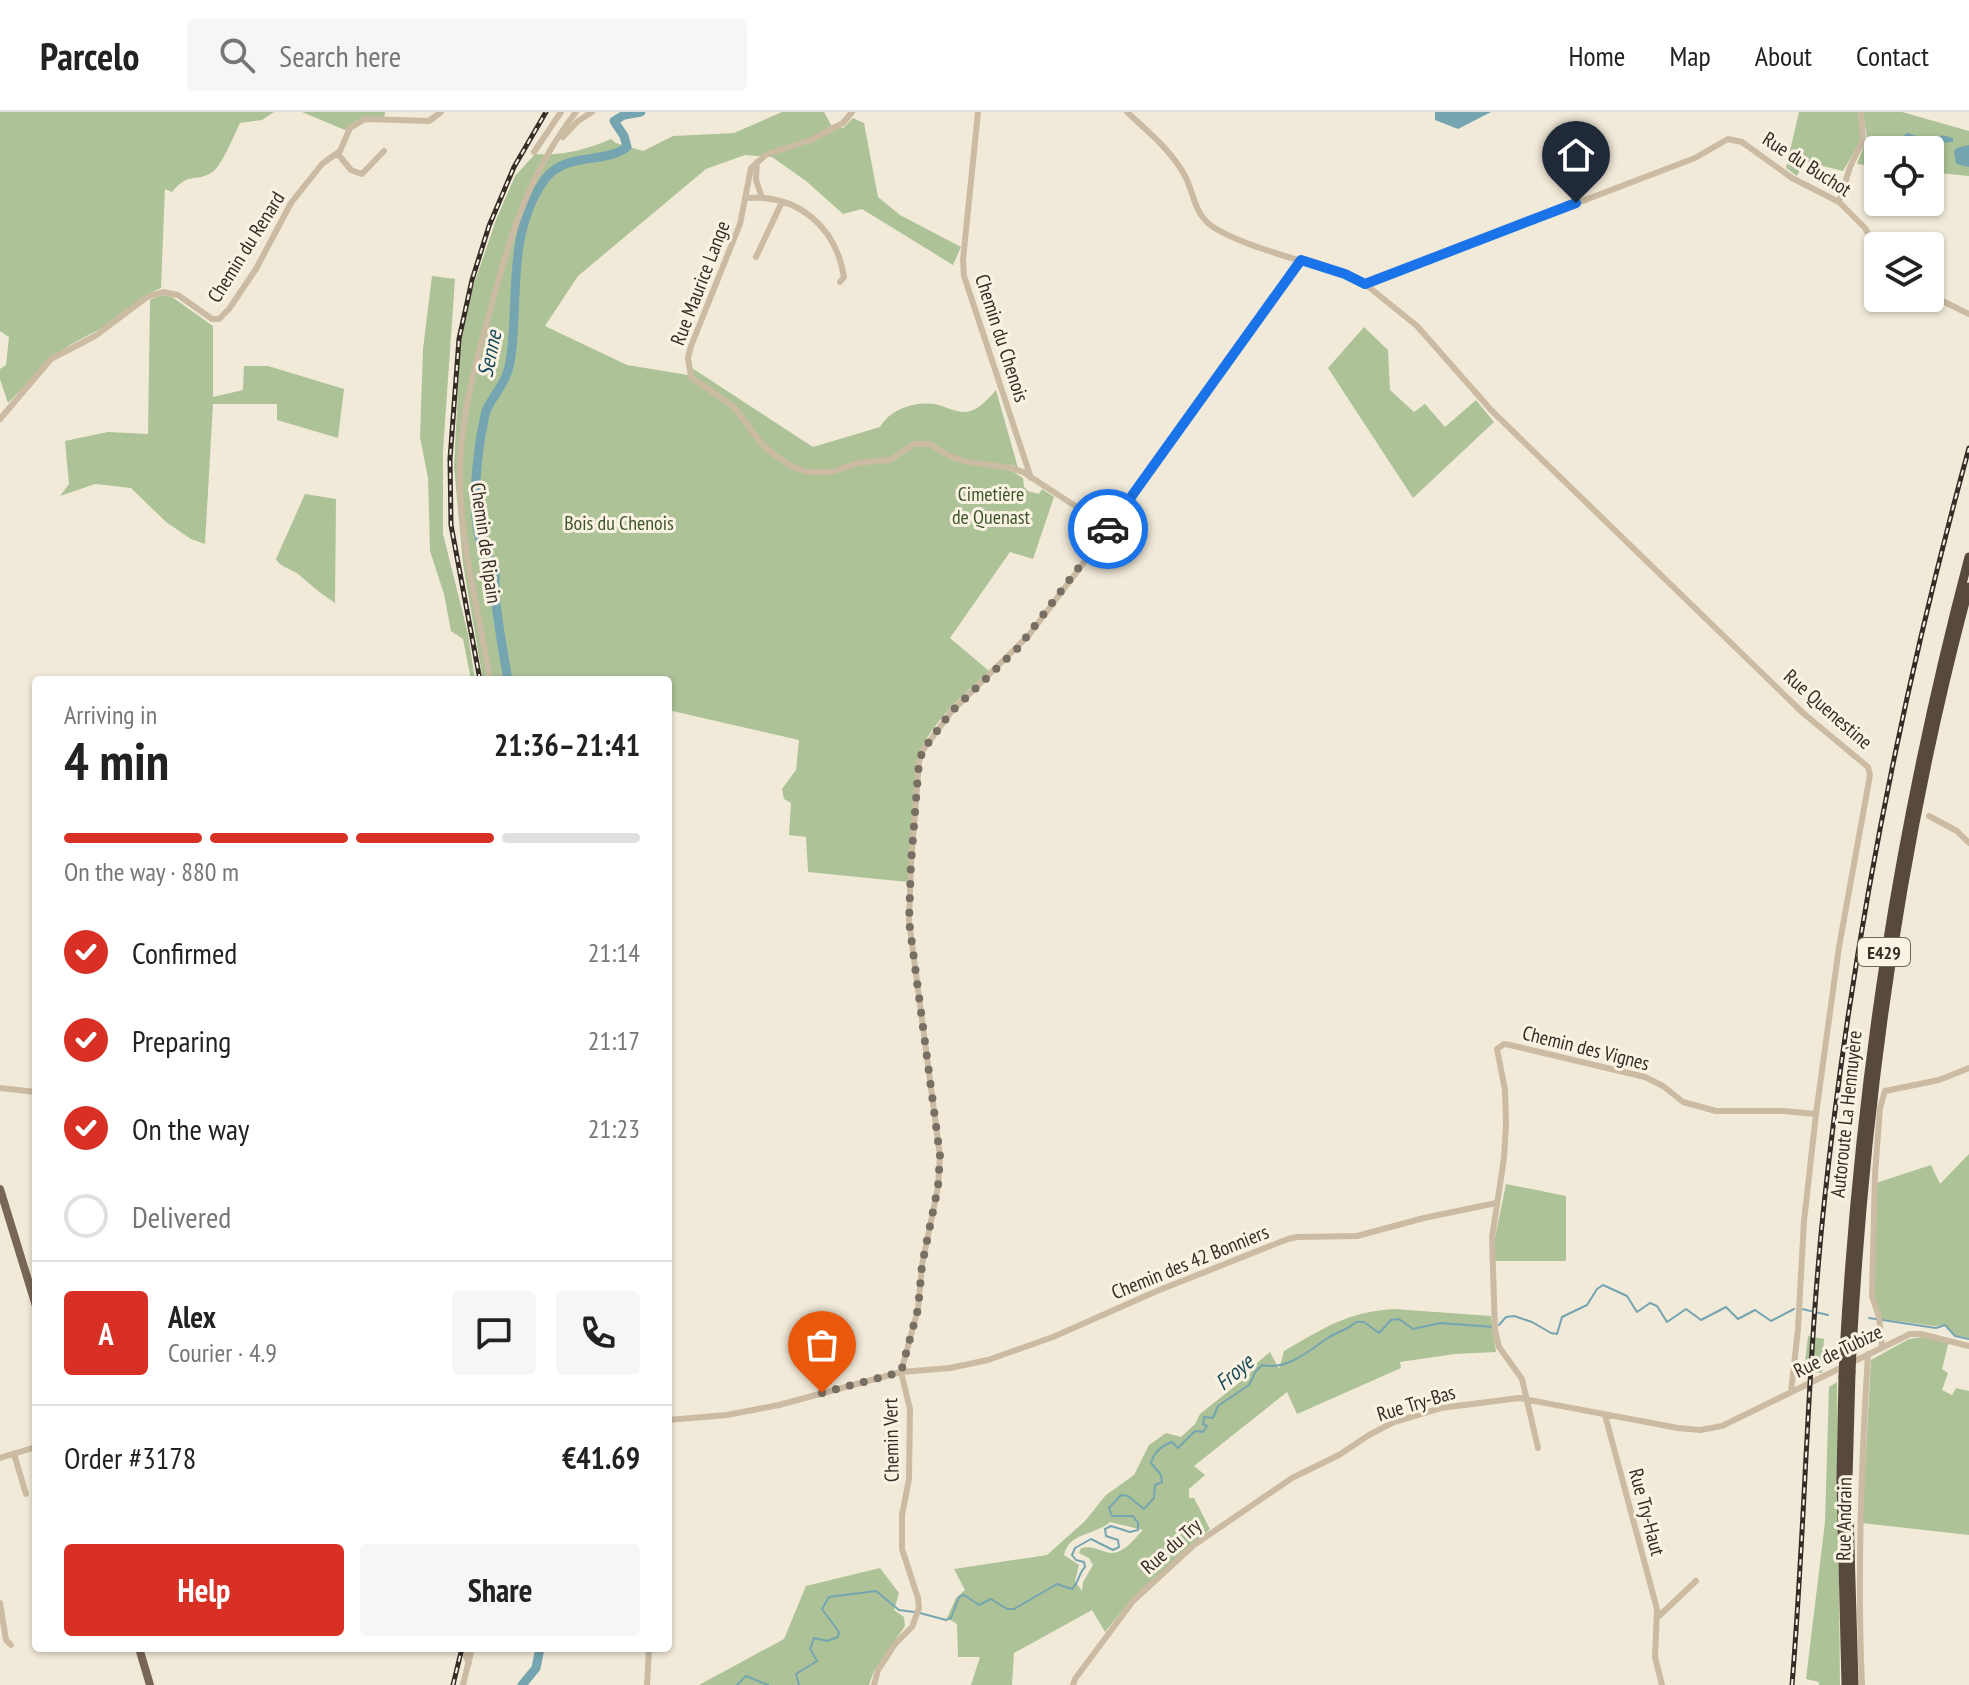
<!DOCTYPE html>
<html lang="en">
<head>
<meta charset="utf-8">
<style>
  :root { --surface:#fff; --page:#f6f6f6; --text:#222; --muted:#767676; --line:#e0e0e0; --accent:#d93025 }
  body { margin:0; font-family:"PT Sans Narrow",sans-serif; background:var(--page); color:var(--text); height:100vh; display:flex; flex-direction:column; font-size:30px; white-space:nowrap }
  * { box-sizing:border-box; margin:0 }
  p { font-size:26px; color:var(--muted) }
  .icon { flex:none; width:44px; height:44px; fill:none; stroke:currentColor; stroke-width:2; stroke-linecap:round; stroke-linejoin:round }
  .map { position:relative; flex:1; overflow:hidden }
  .drawer { position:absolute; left:32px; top:564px; width:640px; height:976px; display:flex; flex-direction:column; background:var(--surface); border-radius:8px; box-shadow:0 2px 6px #0004 }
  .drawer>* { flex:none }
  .fabs { position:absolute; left:1864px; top:24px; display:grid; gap:16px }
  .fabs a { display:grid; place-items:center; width:80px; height:80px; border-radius:8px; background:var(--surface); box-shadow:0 2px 6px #0004; font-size:40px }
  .pin { position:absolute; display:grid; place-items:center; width:68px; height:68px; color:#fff; margin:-82px -34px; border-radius:50% 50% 50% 0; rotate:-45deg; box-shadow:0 0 8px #0007 }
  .pin .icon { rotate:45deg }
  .courier { position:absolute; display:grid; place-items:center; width:80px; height:80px; margin:-40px; border:6px solid #1a73e8; border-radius:50%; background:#fff; color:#222; box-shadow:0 2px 10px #0007 }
  .head em { font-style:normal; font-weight:600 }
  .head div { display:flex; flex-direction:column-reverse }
  .head { display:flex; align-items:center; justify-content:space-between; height:136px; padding:0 32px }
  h1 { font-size:52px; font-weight:600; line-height:60px }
  .bar { display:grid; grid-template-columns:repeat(4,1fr); gap:12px 8px; align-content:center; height:96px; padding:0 32px }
  .bar i { height:10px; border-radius:6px; background:var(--line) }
  .bar .selected { background:var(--accent) }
  .bar p { grid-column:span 4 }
  .line { display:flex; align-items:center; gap:20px; padding:0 32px; border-top:2px solid var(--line) }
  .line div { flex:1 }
  .round { display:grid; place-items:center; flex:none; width:84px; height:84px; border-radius:8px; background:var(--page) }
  ol { padding:0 32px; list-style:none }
  li { display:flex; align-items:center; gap:24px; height:88px }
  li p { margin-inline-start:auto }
  li .icon { padding:8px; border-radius:50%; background:var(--accent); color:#fff; stroke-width:4 }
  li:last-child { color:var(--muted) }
  li i { width:44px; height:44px; border:4px solid var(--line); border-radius:50% }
  .cta { display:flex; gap:16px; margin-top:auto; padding:16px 32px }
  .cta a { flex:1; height:92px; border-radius:8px; background:var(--accent); color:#fff; font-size:32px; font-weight:600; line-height:92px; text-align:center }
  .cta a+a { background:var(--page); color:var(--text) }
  header { display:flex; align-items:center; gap:48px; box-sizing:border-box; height:112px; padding:0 40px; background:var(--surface); border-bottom:2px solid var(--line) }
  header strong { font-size:38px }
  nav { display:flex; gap:44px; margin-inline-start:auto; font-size:28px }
  .search { width:560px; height:72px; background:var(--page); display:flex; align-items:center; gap:20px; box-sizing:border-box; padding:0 28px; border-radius:8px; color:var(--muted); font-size:30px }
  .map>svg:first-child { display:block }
</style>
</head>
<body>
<header>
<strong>Parcelo</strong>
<div class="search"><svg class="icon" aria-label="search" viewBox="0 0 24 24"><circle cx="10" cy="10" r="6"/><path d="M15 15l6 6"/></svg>Search here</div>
<nav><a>Home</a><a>Map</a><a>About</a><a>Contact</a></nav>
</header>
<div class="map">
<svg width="1969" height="1573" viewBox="0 0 1969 1573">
  <rect width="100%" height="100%" fill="#f2ead8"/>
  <path fill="#adc297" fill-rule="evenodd" d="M0 0H274L262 8 240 11C234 23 221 56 211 61 193 71 190 59 172 80L165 77 161 176 142 185 107 213 68 234 45 253 8 291 0 267V257L6 253 9 225 0 219Z
    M302 0H385L384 7C366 4 358 4 345 18Z
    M782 0H824L831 13 843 16 853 6 864 11 878 85 900 103 961 135 953 153 862 97 843 102 806 69 772 45 745 43 706 57 578 164 545 214 627 253 688 263 692 256 813 335 880 315C890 297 915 289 935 292 945 294 956 301 966 300 979 298 987 288 996 278L1018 356 1012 353 959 350 1010 358 1023 366 1024 375 1028 379 1039 382 1042 377 1054 385 1033 447 1010 440 950 526 989 559C962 584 933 609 918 643L908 770 808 760 806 725 789 723 791 691 784 687 782 677 796 658 799 628 668 598V568H483L463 452 454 354 461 220 472 178 496 108 515 64 535 42C563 44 585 38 611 27L616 31 643 39 673 24 734 21Z
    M1799 0H1858L1861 28 1843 59 1804 49 1797 64 1786 56Z
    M1863 0H1902L1969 19V64L1930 60V38H1878V55L1857 52 1867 26Z
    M432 164 455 167 443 339V422L468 522 475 568H471L463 527 451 519 444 482 430 439 428 366 420 325 423 237Z
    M162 183 172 185 213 214V285L243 278 244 254H268L344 277 338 326 277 308V292H213L205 432 191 427 166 410 131 376 95 372 60 384 69 372 65 329 108 320 148 322 150 188Z
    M1364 215 1388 238 1390 278 1414 300 1425 292 1445 315 1476 288 1494 310 1413 386 1328 256Z
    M305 382 336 387 335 491C321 482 310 472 298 462 290 456 281 456 276 447Z
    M1969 1042V1226L1953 1223 1945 1213 1935 1214 1882 1207 1874 1183 1876 1071 1931 1053 1940 1072Z
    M1506 1072 1566 1084V1149H1495V1126Z
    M1394 1197 1491 1204 1496 1240 1455 1242 1400 1250 1401 1256 1297 1302 1287 1280 1194 1354 1205 1363 1189 1377V1386H1194L1210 1417 1130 1489 1105 1520 1092 1498 1014 1541 1012 1573H971L980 1545H958L957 1512 947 1506 956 1486 965 1478 954 1457 1047 1443 1085 1409 1106 1383 1134 1363 1149 1333 1166 1321 1181 1325 1195 1312 1200 1302 1250 1262 1251 1256 1270 1240 1279 1257 1284 1239C1324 1216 1347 1200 1394 1197ZM1110 1410 1143 1418C1133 1428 1122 1445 1106 1440 1096 1437 1092 1434 1081 1436L1079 1441 1089 1446 1093 1453 1083 1470 1082 1479 1075 1469 1079 1453 1064 1443C1069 1420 1094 1424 1110 1410Z
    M1808 1224 1824 1227 1822 1261 1804 1260Z
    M1923 1225 1949 1229 1942 1257 1948 1261 1942 1278 1952 1283 1956 1276 1969 1279V1423L1862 1411 1871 1248 1909 1227Z
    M1837 1270 1840 1573H1819V1570L1806 1567 1825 1410 1829 1275Z
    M880 1456 899 1481 894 1498 904 1505 905 1514 874 1559 869 1573H699L784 1527 806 1474Z"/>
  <path fill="#75a5b1" d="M1435 0H1491L1458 17 1435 8Z
    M1908 21 1936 31 1942 23 1953 26V30L1942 31 1939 47 1931 49 1930 38H1900L1905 22Z
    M1969 33V55L1956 52 1954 39 1957 36Z"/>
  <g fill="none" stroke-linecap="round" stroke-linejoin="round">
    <path stroke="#75a5b1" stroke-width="2" d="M1802 1197 1828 1203
      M1869 1206 1936 1216 1945 1213 1955 1224 1969 1227
      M1499 1213 1506 1205 1514 1204 1532 1210 1551 1221 1557 1222 1562 1205 1587 1193 1597 1177 1603 1173 1627 1184 1637 1200 1650 1191 1657 1194 1667 1210 1686 1197 1701 1208 1726 1195 1738 1207 1755 1198 1771 1209 1794 1197
      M920 1501 946 1508 951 1506 959 1485 964 1483 979 1493 991 1487 1007 1497H1014L1057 1472 1072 1477C1079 1471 1078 1462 1085 1455L1084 1450 1076 1448 1072 1443 1075 1436 1091 1427 1113 1438 1119 1435 1118 1428 1106 1424 1105 1417 1111 1414 1130 1420 1138 1418V1411L1133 1404H1112L1109 1396 1121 1383 1128 1384 1144 1397 1154 1386 1155 1373 1162 1370 1161 1363 1151 1351C1154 1340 1161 1334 1172 1330L1178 1336 1195 1319 1203 1320 1207 1314 1203 1312 1204 1305 1213 1306 1218 1294 1249 1273 1256 1259 1262 1253C1287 1259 1308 1239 1328 1226 1338 1219 1348 1218 1356 1210H1364L1379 1221 1391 1208 1399 1207 1413 1217 1440 1211 1493 1215
      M737 1573 746 1564 768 1573
      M799 1573 796 1562 817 1549 810 1537 814 1526 827 1529 838 1525 839 1520 822 1497 829 1485 876 1479 899 1498 914 1500"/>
    <path stroke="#75a5b1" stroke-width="9" d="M508 568C503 540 498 512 495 483 494 475 496 467 495 459 494 449 484 442 481 433 471 400 476 357 481 323 483 316 484 306 486 299 495 279 508 271 511 244 519 184 507 120 545 67 566 39 604 53 627 35L624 24 614 9 624 3 641 0
      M522 1573 536 1556 540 1536"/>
    <path stroke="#cbbba3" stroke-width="6" d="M852 0 843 11 811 28 767 42 751 56 740 112 691 234 688 246 691 265 734 295 761 331 773 342 793 355 808 360H832L857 351 890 348 914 332H929L952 345 967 350 1006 355 1023 360 1109 416
      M978 0 963 148 964 164 1031 366
      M1127 0C1147 19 1172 39 1185 64 1193 79 1194 97 1206 109 1225 130 1314 152 1345 162L1365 172 1417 214 1492 299 1803 601 1868 655 1870 663 1839 835 1816 1002 1804 1109 1798 1217 1791 1280
      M563 25 578 9 592 0
      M534 40 561 0
      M337 41 351 58 362 62 384 39
      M757 50 756 68 761 83
      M746 86C797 82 836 114 844 165L840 170
      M1839 90 1850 55 1863 28 1861 0
      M756 145 782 90
      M1365 172 1695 46 1728 27 1742 30 1792 66 1839 90 1865 116 1878 140
      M1930 183 1969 202
      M0 307 51 247 95 224 147 185 163 180 178 183 212 207H219L229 197 256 157 291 91 322 52 340 39 350 16 365 7 429 9 441 0
      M490 568C480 505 462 439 460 375 458 316 473 262 488 206 509 129 526 65 576 0
      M1929 704 1957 719 1969 731
      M0 976 36 980
      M1882 1234 1879 1205 1872 1184 1875 1062 1880 996 1885 979 1939 968 1969 956
      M1605 1303 1657 1497 1655 1545 1662 1573
      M668 1308 727 1303 779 1293 901 1260 950 1256 988 1248 1053 1225 1157 1179 1288 1127 1297 1125 1357 1124 1424 1106 1496 1091
      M1538 1336 1522 1267 1499 1235 1495 1218 1492 1126 1504 1046 1506 1012 1505 978 1497 937 1504 932 1510 933 1645 965 1663 974 1683 990 1716 999H1783L1816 1002
      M14 1342 26 1382
      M0 1346 36 1335
      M0 1491 6 1528 11 1533
      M1658 1505 1696 1469
      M462 1536 469 1551
      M463 1573 472 1536
      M647 1573 649 1536
      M874 1573 878 1558 895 1532 912 1515 919 1496 918 1486 902 1437V1403L909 1367 910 1297 901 1260 918 1197 922 1153 938 1075 940 1044 909 809 911 751 919 650 923 638 951 600 1029 523 1132 387 1301 148
      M1073 1573 1075 1567 1133 1489 1194 1433 1292 1366 1339 1343 1369 1323 1394 1310 1441 1296 1519 1286 1678 1316 1700 1318 1722 1314 1910 1222H1921L1969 1234
      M1862 1573C1857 1463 1861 1353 1868 1242"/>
    <path stroke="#786756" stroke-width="8" d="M0 1077 36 1194
      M139 1536 150 1573"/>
    <path stroke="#57493c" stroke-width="9" d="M1852 1238C1866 980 1902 725 1969 475
      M1844 1242C1859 968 1899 710 1969 445
      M1851 1260 1848 1366 1854 1573
      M1843 1265 1841 1367 1846 1573"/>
    <defs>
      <path id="rail" d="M480 568 451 413 450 347 459 227 472 168 489 114 514 55 546 0
        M453 1573 462 1536
        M1792 1573C1805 1416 1807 1259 1823 1102 1850 843 1900 587 1969 336"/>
    </defs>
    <use href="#rail" stroke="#352d26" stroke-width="5"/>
    <use href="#rail" stroke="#faf3e4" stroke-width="2" stroke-dasharray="6" stroke-linecap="butt"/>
    <path stroke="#57493c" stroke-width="9" d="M1851 1260 1852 1238
      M1843 1265 1844 1242"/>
  </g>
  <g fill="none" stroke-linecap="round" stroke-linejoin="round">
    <path stroke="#776f64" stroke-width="8" stroke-dasharray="0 14.4" d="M822 1281 901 1260 918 1197 922 1153 938 1075 940 1044 909 809 911 751 919 650 923 638 951 600 1018 536 1108 417"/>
    <path stroke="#1a73e8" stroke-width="10" d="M1108 417 1301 148 1345 162 1365 172 1576 91"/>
  </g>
  <g text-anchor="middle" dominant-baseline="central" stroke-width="6" stroke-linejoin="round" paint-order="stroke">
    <rect fill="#faf3e4" stroke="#70685f" stroke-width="2" x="1858" y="826" width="52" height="28" rx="6"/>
    <g font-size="18" font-weight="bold" fill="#352d26">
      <text x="1884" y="840">E429</text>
    </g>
    <g font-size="20" fill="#352d26" stroke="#faf3e4">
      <text transform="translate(1807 52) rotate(33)">Rue du Buchot</text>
      <text transform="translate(246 135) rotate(-58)">Chemin du Renard</text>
      <text transform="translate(700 171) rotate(-69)">Rue Maurice Lange</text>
      <text transform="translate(1002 226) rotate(72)">Chemin du Chenois</text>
      <text transform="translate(486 431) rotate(82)">Chemin de Ripain</text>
      <text transform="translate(1828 597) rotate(41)">Rue Quenestine</text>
      <text transform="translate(1586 936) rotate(14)">Chemin des Vignes</text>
      <text transform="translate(1846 1002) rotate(-84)">Autoroute La Hennuyère</text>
      <text transform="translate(1190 1150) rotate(-22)">Chemin des 42 Bonniers</text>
      <text transform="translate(1838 1239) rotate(-26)">Rue de Tubize</text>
      <text transform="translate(1416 1291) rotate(-17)">Rue Try-Bas</text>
      <text transform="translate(891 1328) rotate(-91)">Chemin Vert</text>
      <text transform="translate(1647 1400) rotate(75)">Rue Try-Haut</text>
      <text transform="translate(1844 1407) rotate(-89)">Rue Andrain</text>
      <text transform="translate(1171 1434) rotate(-41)">Rue du Try</text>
    </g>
    <g font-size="20" fill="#3d5528" stroke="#faf3e4">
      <text x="991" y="382">Cimetière<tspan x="991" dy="23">de Quenast</tspan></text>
      <text x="619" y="411">Bois du Chenois</text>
    </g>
    <g font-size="22" font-style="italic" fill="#194a59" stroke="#faf3e4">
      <text transform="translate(489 242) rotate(-78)">Senne</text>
      <text transform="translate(1234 1260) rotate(-40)">Froye</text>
    </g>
  </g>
</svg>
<div class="fabs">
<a><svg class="icon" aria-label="locate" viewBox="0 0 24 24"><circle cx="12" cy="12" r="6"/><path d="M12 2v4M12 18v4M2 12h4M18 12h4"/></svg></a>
<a><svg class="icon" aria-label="layers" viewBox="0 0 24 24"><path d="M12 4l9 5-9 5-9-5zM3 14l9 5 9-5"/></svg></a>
</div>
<div class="pin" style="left:822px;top:1281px;background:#ea580c"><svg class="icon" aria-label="bag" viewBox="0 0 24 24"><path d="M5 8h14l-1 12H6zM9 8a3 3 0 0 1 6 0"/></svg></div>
<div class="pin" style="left:1576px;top:91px;background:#1f2937"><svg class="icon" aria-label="home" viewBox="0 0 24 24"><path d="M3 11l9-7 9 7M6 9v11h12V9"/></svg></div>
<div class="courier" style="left:1108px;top:417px"><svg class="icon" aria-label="car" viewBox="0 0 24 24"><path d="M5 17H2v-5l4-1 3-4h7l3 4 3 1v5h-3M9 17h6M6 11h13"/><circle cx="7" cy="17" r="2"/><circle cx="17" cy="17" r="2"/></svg></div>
<section class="drawer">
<div class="head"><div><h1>4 min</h1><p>Arriving in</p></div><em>21:36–21:41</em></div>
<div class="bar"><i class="selected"></i><i class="selected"></i><i class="selected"></i><i></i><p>On the way · 880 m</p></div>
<ol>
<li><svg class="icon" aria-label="check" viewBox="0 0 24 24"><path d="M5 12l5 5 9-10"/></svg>Confirmed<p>21:14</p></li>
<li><svg class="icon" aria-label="check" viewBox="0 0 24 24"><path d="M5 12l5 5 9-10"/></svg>Preparing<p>21:17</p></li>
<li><svg class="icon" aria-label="check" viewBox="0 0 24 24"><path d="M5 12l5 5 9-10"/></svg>On the way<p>21:23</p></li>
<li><i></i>Delivered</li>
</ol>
<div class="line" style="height:144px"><b class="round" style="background:var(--accent);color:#fff">A</b><div><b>Alex</b><p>Courier · 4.9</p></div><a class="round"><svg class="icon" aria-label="chat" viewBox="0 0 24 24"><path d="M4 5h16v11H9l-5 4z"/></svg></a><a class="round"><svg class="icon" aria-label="phone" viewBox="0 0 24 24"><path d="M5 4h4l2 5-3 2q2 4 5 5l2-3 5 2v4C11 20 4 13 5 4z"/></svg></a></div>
<div class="line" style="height:104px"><div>Order #3178</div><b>€41.69</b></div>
<div class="cta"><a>Help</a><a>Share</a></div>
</section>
</div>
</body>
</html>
